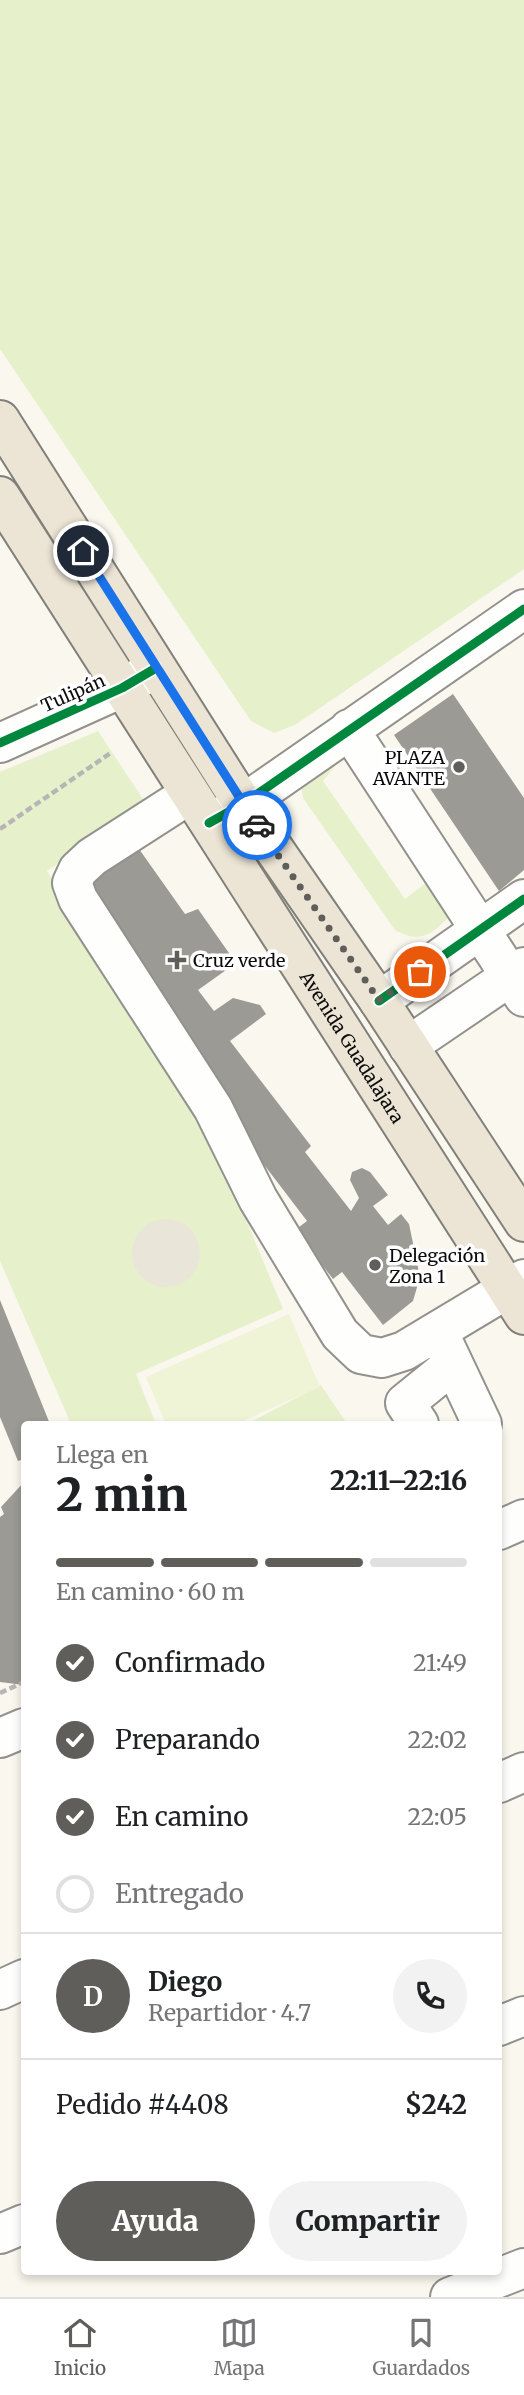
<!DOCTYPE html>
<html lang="es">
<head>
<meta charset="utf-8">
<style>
  :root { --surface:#fff; --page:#f2f2f2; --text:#202124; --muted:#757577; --line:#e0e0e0; --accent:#5f5e5a }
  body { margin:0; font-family:Merriweather,serif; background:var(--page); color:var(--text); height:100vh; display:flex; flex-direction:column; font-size:26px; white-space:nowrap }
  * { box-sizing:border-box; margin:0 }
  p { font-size:23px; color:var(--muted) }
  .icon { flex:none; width:38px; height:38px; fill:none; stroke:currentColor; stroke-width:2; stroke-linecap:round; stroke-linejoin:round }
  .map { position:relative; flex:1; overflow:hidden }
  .details { position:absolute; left:21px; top:1421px; width:481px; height:854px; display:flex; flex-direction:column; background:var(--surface); border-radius:7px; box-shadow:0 4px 10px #0003 }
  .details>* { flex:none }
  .pin { position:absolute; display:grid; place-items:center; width:60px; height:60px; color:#fff; margin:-30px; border:4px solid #fff; border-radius:50%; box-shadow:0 2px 7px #0007 }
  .courier { position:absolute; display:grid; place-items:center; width:70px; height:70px; margin:-35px; border:5px solid #1a73e8; border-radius:50%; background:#fff; color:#222; box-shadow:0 2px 9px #0007 }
  .overview em { font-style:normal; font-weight:800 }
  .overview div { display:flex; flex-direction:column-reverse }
  .overview { display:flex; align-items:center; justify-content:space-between; height:119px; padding:0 35px }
  h1 { font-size:46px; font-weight:800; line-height:52px }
  .bar { display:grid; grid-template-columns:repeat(4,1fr); gap:10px 7px; align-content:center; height:84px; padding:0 35px }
  .bar i { height:9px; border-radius:5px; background:var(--line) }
  .bar .on { background:var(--accent) }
  .bar p { grid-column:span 4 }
  .line { display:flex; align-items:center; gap:18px; padding:0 35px; border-top:2px solid var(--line) }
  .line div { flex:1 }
  .round { display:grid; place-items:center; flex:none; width:74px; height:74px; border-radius:37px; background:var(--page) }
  ol { padding:0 35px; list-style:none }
  li { display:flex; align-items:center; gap:21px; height:77px }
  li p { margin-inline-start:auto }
  li .icon { padding:7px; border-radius:50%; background:var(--accent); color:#fff; stroke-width:4 }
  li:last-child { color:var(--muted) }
  li i { width:38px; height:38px; border:4px solid var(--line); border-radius:50% }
  .button { display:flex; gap:14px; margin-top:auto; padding:14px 35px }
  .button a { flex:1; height:80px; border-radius:42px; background:var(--accent); color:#fff; font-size:28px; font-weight:800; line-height:80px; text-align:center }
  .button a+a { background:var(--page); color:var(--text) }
  .dock { display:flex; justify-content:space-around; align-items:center; height:98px; border-top:2px solid var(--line); background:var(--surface); font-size:19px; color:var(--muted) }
  .dock a { display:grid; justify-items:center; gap:4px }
  .dock .on { color:var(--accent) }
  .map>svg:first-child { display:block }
</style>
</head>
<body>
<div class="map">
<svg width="524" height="2297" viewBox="0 0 524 2297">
  <rect width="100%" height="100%" fill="#faf7ee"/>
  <path fill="#e6f1cc" d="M0 0H524V569L295 725 274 733 251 721 0 349Z
    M98 731 147 805 47 871 217 1149 283 1309 136 1374 156 1424H71L0 1261V772Z
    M327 752 338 762 323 781 405 899 426 883 450 916C431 935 421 944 395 930L303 798 301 785Z
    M321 1385 347 1424H247Z"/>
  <path fill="#eff4d6" d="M289 1314 320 1387 236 1424H166L146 1377Z"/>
  <path fill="#eae5d9" d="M132 1253a34 34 0 1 1 68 0a34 34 0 1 1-68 0Z"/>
  <path fill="#9c9a95" d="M453 694 524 798V870L499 891 394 735Z
    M139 849 185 914 198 909 236 963 198 990 214 1011 233 998 260 1005 266 1014 230 1041 311 1146 305 1152 351 1211 359 1198 350 1180 352 1172 362 1168 370 1172 388 1195 373 1206 388 1225 401 1214 409 1224 420 1277 413 1301 383 1325 342 1272 333 1279 295 1230 307 1221 233 1124 82 886Z
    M0 1300 50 1424H24V1459L18 1461 0 1417Z
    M24 1482V1685L0 1682V1517L4 1514 1 1507Z"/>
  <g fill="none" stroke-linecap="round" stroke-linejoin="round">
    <defs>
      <path id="minor" d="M349 729 524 997
        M0 743 122 688 156 668
        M190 794 92 857 78 870 72 883 78 899 213 1108 258 1199 340 1334 361 1354 382 1358 404 1351 524 1279
        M214 821 243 804 524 609
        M379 1001 524 899
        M408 1046 524 967
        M438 1331 482 1424
        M419 1424 405 1403 452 1365
        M499 1530 524 1519
        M0 1738 24 1728
        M499 1783 524 1772
        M0 1990 24 1979
        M499 2026 524 2016
        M0 2234 24 2224
        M450 2297 524 2268"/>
      <g id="major">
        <path d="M0 420 243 804 379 1001 524 1222"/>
        <path id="s1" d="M0 496 524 1315"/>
      </g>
    </defs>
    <use href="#minor" stroke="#93918d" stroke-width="42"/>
    <use href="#major" stroke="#807f7a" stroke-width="42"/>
    <path stroke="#b7b6b5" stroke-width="4.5" stroke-dasharray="7 3.5" stroke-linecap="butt" d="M0 829 112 752
      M0 1693 24 1682"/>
    <use href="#minor" stroke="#fefefc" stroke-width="38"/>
    <use href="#major" stroke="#ece5d6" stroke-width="38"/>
    <defs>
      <path id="cycleway" d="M0 743 122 688 156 668
        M209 823 243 804 524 609
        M379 1001 524 899"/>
    </defs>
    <use href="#cycleway" stroke="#fff" stroke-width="13"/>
    <use href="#cycleway" stroke="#00873e" stroke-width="9"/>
  </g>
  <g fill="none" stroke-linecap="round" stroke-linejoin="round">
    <path stroke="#5f5e5a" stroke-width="7" stroke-dasharray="0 12.6" d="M257 825 379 1000 420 972"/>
    <path stroke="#1a73e8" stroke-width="9" d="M83 551 257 825"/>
  </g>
  <g fill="#5f5e5a" stroke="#fff" stroke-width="2.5">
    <circle cx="459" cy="767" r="7"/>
    <path d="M173.5 949.5h7v7h7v7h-7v7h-7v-7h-7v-7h7z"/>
    <circle cx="375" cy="1265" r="7"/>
  </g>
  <g text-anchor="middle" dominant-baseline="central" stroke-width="7" stroke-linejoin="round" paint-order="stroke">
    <g font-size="18" fill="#0b0b0b" stroke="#fff">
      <text transform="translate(73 693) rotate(-24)">Tulipán</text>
      <text stroke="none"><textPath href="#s1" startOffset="654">Avenida Guadalajara</textPath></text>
    </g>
    <g font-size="18" fill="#0b0b0b" stroke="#fff" text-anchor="start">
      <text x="445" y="757" text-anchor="end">PLAZA<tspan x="445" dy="21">AVANTE</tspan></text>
      <text x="193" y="960">Cruz verde</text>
      <text x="389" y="1255">Delegación<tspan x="389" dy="21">Zona 1</tspan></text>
    </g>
  </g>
</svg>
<div class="pin" style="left:420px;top:972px;background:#ea580c"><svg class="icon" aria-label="bag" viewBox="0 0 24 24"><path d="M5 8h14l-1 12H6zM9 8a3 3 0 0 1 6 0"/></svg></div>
<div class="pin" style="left:83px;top:551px;background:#1f2937"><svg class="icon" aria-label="home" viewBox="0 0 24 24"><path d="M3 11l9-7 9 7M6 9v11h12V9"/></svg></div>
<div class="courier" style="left:257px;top:825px"><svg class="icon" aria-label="car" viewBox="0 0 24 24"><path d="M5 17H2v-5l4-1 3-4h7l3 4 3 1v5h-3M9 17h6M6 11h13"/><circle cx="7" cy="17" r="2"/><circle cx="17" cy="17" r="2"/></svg></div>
<section class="details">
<div class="overview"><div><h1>2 min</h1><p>Llega en</p></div><em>22:11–22:16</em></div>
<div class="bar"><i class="on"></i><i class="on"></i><i class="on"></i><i></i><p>En camino · 60 m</p></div>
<ol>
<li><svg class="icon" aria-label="check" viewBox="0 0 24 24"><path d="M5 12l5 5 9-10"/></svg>Confirmado<p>21:49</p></li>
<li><svg class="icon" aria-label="check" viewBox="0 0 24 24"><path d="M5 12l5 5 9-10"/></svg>Preparando<p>22:02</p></li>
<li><svg class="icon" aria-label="check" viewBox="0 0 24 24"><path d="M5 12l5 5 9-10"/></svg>En camino<p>22:05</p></li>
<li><i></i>Entregado</li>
</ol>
<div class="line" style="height:126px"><b class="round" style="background:var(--accent);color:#fff">D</b><div><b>Diego</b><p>Repartidor · 4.7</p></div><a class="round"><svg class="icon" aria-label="phone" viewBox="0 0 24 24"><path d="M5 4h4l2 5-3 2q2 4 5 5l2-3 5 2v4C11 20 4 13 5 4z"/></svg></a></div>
<div class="line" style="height:91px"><div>Pedido #4408</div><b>$242</b></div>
<div class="button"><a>Ayuda</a><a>Compartir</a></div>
</section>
</div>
<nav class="dock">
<a class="on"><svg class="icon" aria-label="home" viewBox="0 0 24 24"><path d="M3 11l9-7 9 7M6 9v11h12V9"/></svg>Inicio</a>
<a><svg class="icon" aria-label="map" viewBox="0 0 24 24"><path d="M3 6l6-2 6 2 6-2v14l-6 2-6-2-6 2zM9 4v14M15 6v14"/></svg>Mapa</a>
<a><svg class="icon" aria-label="saved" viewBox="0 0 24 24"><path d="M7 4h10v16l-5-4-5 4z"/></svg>Guardados</a>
</nav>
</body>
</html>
